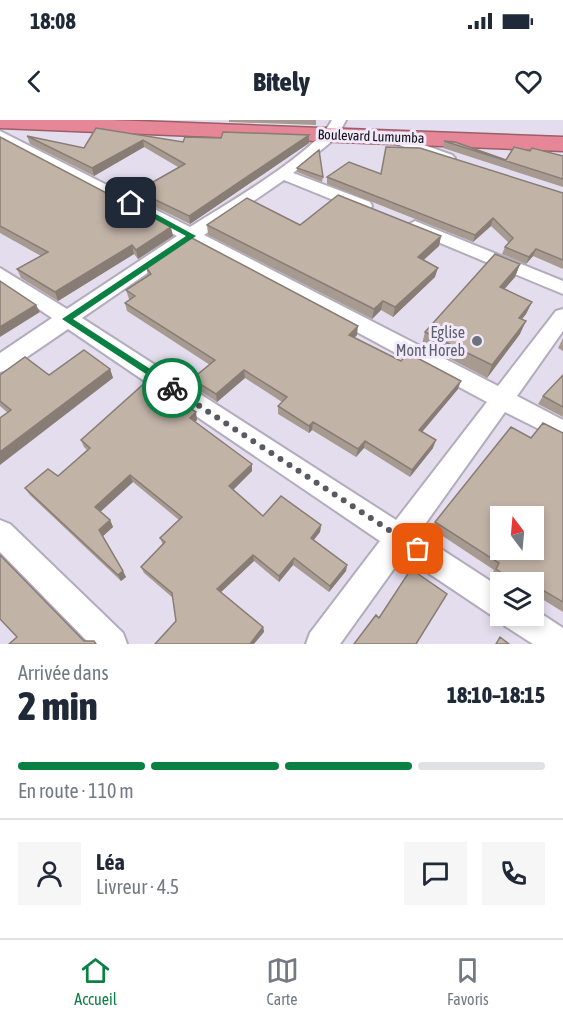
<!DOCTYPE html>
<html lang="fr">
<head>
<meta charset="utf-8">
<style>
  :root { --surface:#fff; --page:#f6f6f7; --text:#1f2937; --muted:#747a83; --line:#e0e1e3; --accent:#0b8043 }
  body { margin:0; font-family:"Asap Condensed",sans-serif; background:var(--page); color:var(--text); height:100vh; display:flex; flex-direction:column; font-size:22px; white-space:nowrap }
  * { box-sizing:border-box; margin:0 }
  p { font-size:20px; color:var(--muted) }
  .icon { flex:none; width:33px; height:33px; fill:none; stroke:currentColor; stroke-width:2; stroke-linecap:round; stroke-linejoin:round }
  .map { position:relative; height:524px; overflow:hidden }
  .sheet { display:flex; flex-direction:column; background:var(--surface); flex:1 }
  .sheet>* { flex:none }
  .needle { width:39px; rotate:344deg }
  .buttons { position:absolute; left:490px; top:386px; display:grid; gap:12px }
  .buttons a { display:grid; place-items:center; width:54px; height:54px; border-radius:0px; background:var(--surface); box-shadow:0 3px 9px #0003; font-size:30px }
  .pin { position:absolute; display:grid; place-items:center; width:51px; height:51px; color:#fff; margin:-26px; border-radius:12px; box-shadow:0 3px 9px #0006 }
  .courier { position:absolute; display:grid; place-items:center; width:60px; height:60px; margin:-30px; border:4px solid #0b8043; border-radius:50%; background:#fff; color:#222; box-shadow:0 2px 8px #0007 }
  .head em { font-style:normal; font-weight:800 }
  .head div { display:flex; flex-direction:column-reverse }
  .head { display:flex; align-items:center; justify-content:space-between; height:102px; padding:0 18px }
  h1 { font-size:39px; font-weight:800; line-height:45px }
  .bar { display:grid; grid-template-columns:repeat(4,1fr); gap:9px 6px; align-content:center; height:72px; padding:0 18px }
  .bar i { height:8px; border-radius:4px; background:var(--line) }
  .bar .selected { background:var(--accent) }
  .bar p { grid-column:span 4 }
  .line { display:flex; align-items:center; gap:15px; padding:0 18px; border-top:2px solid var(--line) }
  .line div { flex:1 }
  .round { display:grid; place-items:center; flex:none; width:63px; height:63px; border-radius:0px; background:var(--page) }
  .status { display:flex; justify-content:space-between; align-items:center; height:42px; padding:0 30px; background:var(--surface); direction:ltr }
  .status svg { height:16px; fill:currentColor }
  header { display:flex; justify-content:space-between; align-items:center; height:78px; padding:0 18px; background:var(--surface); font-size:27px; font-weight:800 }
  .dock { display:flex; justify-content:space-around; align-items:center; height:84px; border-top:2px solid var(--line); background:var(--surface); font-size:16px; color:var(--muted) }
  .dock a { display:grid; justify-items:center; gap:3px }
  .dock .selected { color:var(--accent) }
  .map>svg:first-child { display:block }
</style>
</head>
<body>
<div class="status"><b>18:08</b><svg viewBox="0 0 49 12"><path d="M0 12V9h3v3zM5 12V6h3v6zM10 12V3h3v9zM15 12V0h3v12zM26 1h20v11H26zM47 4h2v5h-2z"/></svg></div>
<header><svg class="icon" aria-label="back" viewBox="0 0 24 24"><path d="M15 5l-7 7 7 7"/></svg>Bitely<svg class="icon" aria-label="heart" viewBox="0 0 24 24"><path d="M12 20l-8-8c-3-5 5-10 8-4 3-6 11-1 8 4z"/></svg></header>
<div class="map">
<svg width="563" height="524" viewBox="0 0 563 524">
  <rect width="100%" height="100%" fill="#e4ddee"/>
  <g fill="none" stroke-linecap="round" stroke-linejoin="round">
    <defs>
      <path id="street" d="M332 0H346L337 17 293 53 370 82 372 86 370 90H358L284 60 204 115 498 266 556 191 563 189V211L517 276 563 300V321L505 292 418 414 501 468V495H534V489L563 508V524H533L505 506 503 499 491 495 403 436 340 524H306L310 513 380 421 68 209 8 250 0 252V233L52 198 0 163V148L67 189 177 116 0 21V11L190 107C225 85 315 33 332 0ZM191 123 487 282 396 400 82 198Z
        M388 12 452 35 455 38 452 41H442L383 19 381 16Z
        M415 101 563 161V174L409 110 406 106Z
        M0 400 10 404 123 513 127 524H90L0 432Z"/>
      <path id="highway" d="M0 0H110L563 17V31L0 8Z"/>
    </defs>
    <use href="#street" stroke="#b3acbc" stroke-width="4"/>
    <use href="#highway" stroke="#9c5e69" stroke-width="3"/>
    <use href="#street" fill="#fff" fill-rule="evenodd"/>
    <use href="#highway" fill="#e58796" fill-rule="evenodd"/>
  </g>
  <path fill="#a79a90" d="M229 0H316V5L229 2Z
    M96 8 183 22 309 23 190 104 139 79 137 71 178 47 144 27 94 56 30 24 27 16 84 28Z
    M0 17 173 116 138 139 134 134 58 181 21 158 17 149 41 136 0 113Z
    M444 21 506 40 530 31 563 36V67L443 28Z
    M297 48 323 57 322 62 297 52Z
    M381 54 563 73V149L533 136 526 144 502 134 505 127 509 123 491 106 473 122 327 64V57Z
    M207 105H300L441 116 439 126 423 140 435 157 393 197 381 190 372 199 208 115Z
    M520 144 515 157 504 169 532 182 526 194 522 199 520 214 487 258 422 224 425 212Z
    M146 147 357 215 354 218 458 269 422 312 433 328 410 357 364 328 356 337 312 310 309 313 278 294V286L282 282 245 258 217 282 194 267 192 259 210 245 127 191 125 183 130 179H129L126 170 148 155Z
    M563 218V231L558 228Z
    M110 249 113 258 8 293 0 286V255H49Z
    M563 255V297L538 284 543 276Z
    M197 300 195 302 252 351 233 370 263 396 321 405 320 412 314 420 347 445 346 451 329 472 293 445 279 462 254 441 221 472 263 507 264 512 176 501 173 478 144 453 141 447 163 425 160 418 179 400 133 362 100 392 110 400 113 407 103 416 126 457 121 461 30 375 25 368 58 356 87 330 84 327 81 320Z
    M563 313V492L534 474V462H501L491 456 494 450 432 409 435 402 531 318Z"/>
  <path fill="#887d75" d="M309 15V23L190 104 189 96Z
    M143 20 144 27 94 56 92 48Z
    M493 98 491 106 473 122 475 115Z
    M171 107 173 116 138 139 136 130Z
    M441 116 439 126 416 147 418 137Z
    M132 125 134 134 58 181 55 172Z
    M536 129 533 136 526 144 529 137Z
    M520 144 515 157 495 180 500 167Z
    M438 148 435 157 393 197 395 187Z
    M383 181 381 190 372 199 374 189Z
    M532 182 526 194 513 210 519 198Z
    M36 185 40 192 0 217V207Z
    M526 201 520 214 487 258 492 245Z
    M358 206 357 215 348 224 349 215Z
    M110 249 113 258 0 345V332Z
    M244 250 245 258 217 282 216 274Z
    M461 261 458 269 417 318 419 310Z
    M196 292 197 300 191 305 190 298Z
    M313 302 312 310 309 313V306Z
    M436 320 433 328 410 357 412 350Z
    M365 321 364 328 356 337 358 329Z
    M252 344V351L230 373 229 366Z
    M130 355 133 362 98 394 95 387Z
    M110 400 113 407 102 417 99 410Z
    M321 405 320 412 310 424 311 418Z
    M253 435 254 441 218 475 217 469Z
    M294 438 293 445 279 462V456Z
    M347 445 346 451 329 472 330 466Z
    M123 451 126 457 121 461 118 455Z
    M263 507 264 512 254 524H250Z"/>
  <path fill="#c2b3a7" stroke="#887d75" stroke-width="1.5" fill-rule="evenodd" d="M96 8 183 22 185 17 221 18 223 12 309 15 189 96 137 71 185 44 143 20 92 48 27 16 84 28Z
    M0 17 171 107 136 130 132 125 55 172 17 149 48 132 0 106Z
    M444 21 455 22 506 40 514 27 530 31 532 28 563 36V59Z
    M386 27 420 28 563 73V140L536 129 529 137 505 127 513 118 493 98 475 115 327 57 349 42 381 54Z
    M319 30 323 57 297 48Z
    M338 75 441 116 418 137 438 148 395 187 383 181 374 189 207 105 247 78 300 105Z
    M190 117 358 206 349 215 401 241 408 233 461 261 419 310 436 320 412 350 365 321 358 329 313 302 309 306 278 286 287 277 244 250 216 274 192 259 215 240 125 183 135 176 126 170 151 154 146 147Z
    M495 134 520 144 500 167 532 182 519 198 526 201 492 245 425 212Z
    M0 161 36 185 0 207Z
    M84 230 110 249 0 332V298L11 290 0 281V255L25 237 49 255Z
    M563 255V287L543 276Z
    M147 261 196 292 190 298 252 344 229 366 263 396 281 376 321 405 311 418 347 445 330 466 294 438 279 456 253 435 217 469 263 507 250 524H155L176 501 172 473 141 447 165 422 160 418 182 397 130 355 95 387 110 400 99 410 123 451 118 455 25 368 48 349 58 356 90 328 81 320Z
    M543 303 563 313V482L534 465V462H529L524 459 523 462H515L496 449 499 443 435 402 511 307 531 318ZM501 396H534V429H501Z
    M0 435 84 521H94L96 524H9L17 517 0 499Z
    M411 449 447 474 416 524H354L376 495 379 498Z
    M500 517 509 524H496Z"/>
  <path fill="#0b8043" d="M129 82H134L196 116 73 199 175 265V270L172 271 62 199 186 116 129 85Z"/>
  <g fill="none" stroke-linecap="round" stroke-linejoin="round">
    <path stroke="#5c5862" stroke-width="6" stroke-dasharray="0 10.8" d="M172 268 418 429"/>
  </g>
  <circle fill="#6b7280" stroke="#f2eafb" stroke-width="2" cx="477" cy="221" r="6"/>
  <g text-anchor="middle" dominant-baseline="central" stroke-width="6" stroke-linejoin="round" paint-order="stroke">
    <g font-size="14" fill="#131116" stroke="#f2eafb">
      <text transform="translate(371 16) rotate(2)">Boulevard Lumumba</text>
    </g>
    <g font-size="16" fill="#5b616d" stroke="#f2eafb" text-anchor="end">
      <text x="465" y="212">Eglise<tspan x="465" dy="18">Mont Horeb</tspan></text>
    </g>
  </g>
</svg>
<div class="buttons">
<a><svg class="needle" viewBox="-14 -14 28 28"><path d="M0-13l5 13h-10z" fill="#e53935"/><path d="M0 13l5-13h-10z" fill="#747a83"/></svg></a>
<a><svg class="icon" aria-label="layers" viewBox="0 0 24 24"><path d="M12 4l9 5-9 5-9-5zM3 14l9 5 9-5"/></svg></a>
</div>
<div class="pin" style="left:418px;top:429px;background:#ea580c"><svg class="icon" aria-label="bag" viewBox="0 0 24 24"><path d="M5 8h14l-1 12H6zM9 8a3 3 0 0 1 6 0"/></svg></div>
<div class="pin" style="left:131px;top:83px;background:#1f2937"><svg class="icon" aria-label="home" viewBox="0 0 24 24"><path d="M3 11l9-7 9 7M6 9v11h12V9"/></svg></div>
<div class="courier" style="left:172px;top:268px"><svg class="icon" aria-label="bike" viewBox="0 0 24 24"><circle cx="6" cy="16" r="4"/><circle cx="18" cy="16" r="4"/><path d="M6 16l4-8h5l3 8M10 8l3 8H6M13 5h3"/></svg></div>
</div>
<section class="sheet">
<div class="head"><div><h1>2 min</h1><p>Arrivée dans</p></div><em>18:10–18:15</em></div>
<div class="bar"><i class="selected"></i><i class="selected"></i><i class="selected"></i><i></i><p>En route · 110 m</p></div>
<div class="line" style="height:108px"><a class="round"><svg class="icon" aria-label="person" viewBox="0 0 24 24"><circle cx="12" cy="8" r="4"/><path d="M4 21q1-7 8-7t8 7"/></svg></a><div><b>Léa</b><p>Livreur · 4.5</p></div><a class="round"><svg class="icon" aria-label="chat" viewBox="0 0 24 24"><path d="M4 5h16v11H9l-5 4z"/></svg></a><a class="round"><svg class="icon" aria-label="phone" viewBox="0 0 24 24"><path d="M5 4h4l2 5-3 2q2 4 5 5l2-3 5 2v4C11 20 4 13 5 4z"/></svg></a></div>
</section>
<nav class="dock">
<a class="selected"><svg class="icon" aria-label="home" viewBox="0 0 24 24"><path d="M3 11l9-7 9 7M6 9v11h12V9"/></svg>Accueil</a>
<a><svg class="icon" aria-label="map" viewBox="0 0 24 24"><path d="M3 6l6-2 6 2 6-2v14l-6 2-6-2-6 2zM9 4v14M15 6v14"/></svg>Carte</a>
<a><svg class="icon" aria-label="saved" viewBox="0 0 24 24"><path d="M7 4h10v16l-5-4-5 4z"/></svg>Favoris</a>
</nav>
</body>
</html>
